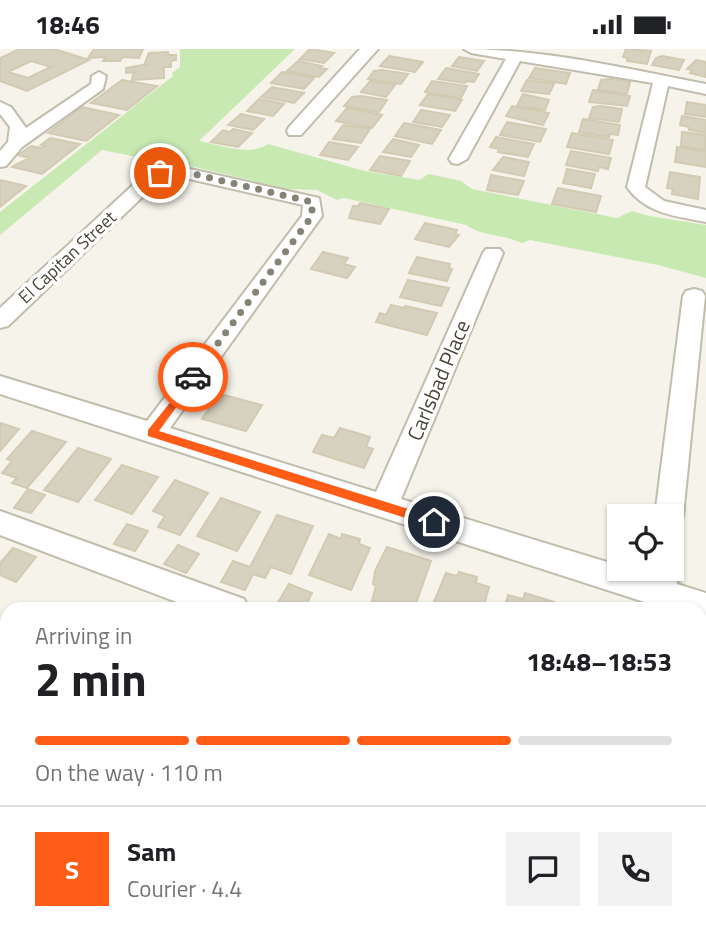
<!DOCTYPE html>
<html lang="en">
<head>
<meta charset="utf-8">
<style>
  :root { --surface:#fff; --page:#f2f2f2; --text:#202124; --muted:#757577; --line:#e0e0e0; --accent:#fe5c17 }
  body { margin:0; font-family:"Titillium Web",sans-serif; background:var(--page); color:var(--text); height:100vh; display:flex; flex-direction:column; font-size:26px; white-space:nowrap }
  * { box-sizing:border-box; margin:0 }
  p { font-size:23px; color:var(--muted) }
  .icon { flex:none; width:38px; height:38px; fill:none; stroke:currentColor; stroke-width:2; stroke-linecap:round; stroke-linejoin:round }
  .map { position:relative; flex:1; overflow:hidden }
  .sheet { position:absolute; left:0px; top:553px; width:707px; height:345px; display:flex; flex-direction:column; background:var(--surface); border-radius:21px 21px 0 0; box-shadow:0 2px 5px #0004 }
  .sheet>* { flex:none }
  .buttons { position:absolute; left:607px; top:455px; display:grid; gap:14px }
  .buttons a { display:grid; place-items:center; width:77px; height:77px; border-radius:0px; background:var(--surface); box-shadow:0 2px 5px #0004; font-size:35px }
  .pin { position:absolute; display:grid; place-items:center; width:60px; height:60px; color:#fff; margin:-30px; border:4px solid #fff; border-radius:50%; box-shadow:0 2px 7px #0007 }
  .courier { position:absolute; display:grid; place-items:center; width:70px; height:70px; margin:-35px; border:5px solid #fe5c17; border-radius:50%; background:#fff; color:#222; box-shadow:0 2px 9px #0007 }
  .summary em { font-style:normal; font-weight:700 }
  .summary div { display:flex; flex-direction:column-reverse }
  .summary { display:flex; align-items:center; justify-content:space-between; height:119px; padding:0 35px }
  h1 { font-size:46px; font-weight:700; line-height:52px }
  .bar { display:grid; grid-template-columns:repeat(4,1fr); gap:10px 7px; align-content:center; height:84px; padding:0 35px }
  .bar i { height:9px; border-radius:5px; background:var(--line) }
  .bar .current { background:var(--accent) }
  .bar p { grid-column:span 4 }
  .line { display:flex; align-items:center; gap:18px; padding:0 35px; border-top:2px solid var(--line) }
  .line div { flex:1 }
  .round { display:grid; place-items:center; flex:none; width:74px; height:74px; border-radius:0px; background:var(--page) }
  .status { display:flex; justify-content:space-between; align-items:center; height:49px; padding:0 35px; background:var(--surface); direction:ltr }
  .status svg { height:19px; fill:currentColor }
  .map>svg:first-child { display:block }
</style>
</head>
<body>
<div class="status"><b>18:46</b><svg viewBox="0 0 49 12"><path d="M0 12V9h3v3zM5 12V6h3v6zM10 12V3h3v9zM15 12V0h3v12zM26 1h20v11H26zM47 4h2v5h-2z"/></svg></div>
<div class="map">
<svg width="706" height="897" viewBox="0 0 706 897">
  <rect width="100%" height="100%" fill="#f5f3ea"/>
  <path fill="#c8eab2" d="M180 0H295L199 92C221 96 249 108 268 95L365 122 419 131 429 125 461 132 472 140 617 169 632 162 649 167 706 176V229L658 216 530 191 522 194C503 185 483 188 466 176L344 149 337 151 317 141 288 140 178 114 157 117 152 111 102 101 0 186V163L173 27 172 24 180 18Z"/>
  <path fill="#d7d1bf" stroke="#d2cab2" stroke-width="2" fill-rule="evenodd" d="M20 0H54L89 11 27 42 0 32V9ZM31 12 51 18 28 29 8 23Z
    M94 0H143L139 9 123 8 120 12H103L106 8 88 9Z
    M310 0 334 4 324 14 300 10Z
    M626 0 651 2 647 15 627 12 628 9 623 8Z
    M168 3V6H176V11L171 12V18H164V29L132 31 133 25 137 23 126 24V19L148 15 145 14 149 4Z
    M389 7 423 13 415 23 380 17Z
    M662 7 684 11 679 21 652 16 656 9Z
    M459 8 484 12 477 22 452 17Z
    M696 11 706 13V28L690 24 692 21 687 20Z
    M298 12 322 17 320 19 327 20 319 28 287 22Z
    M446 19 479 25 474 33 467 32 465 34 438 30Z
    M535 19 570 24 566 35 529 29Z
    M382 21 408 25 401 35 368 30 374 22Z
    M282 23 314 29 304 40 271 34Z
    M611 30 630 33 627 45 598 41 601 31Z
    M122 31 157 37 127 61 91 54Z
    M527 31 554 35 549 45 521 42Z
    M370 32 395 36 386 48 361 43Z
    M432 32 467 37 461 49 425 43Z
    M272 38 304 44 294 54 261 48Z
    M593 41 630 47 627 57 589 53Z
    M428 45 462 51 455 62 420 56Z
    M523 45 549 51 545 61 517 57Z
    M361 47 387 51 379 63 344 57 352 48Z
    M259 50 284 55 273 67 247 62Z
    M687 53 706 56V68L685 65Z
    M512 57 549 64 543 76 506 67Z
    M601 57 622 60 619 73 589 69 593 58Z
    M82 58 119 66 86 92 48 84Z
    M347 59 382 66 372 79 336 72Z
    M421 61 450 66 442 78 413 73Z
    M241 65 264 70 253 81 228 76Z
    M682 67 706 71V84L689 81V78L680 76Z
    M583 70 620 76 618 86 610 85 609 88 579 83Z
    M507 73 546 80 540 93 500 86Z
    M404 74 441 81 432 95 395 87Z
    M343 76 370 80 361 94 333 90Z
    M233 80 252 84 238 98 211 93 223 81 230 83Z
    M682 83 705 86 706 101 681 97Z
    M572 84 613 91 609 105 567 98Z
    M496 88 534 95 528 108 498 103 499 100 490 98Z
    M50 89 80 95 42 125 12 118 29 109 18 106 31 97 42 99 45 97 41 96Z
    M393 90 419 96 411 108 383 103Z
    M329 93 358 98 348 111 320 106Z
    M677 98 706 103V118L675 113Z
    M571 102 611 109 608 120 599 118 598 122 566 116Z
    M380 107 410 112 401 127 370 121Z
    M503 108 529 113 524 127 493 121Z
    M567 120 595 125 591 139 563 134Z
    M670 123 700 128 698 150 672 145 673 140 667 139Z
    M491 126 524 132 518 146 487 141Z
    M0 131 26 137 0 158Z
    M558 139 601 147 596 163 552 155Z
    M360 154 389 160 380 175 349 169 353 157H358Z
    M425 174 457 181 455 185 459 186 449 198 415 190Z
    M323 203 348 209 344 215 355 218 347 229 311 220Z
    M417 208 450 215 449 219 452 220 447 232 409 224Z
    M408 231 449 239 441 257 400 248Z
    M391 256 404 259 405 257 437 264 427 286 376 273 380 264 386 266Z
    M224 346 262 356 246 382 202 370 215 351 220 352Z
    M0 374 19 380 0 402Z
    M340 379 370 388 366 398 373 400 364 419 313 403 322 386 334 389Z
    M32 382 66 393 27 439 12 434 17 429 2 424 12 412 7 410Z
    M78 399 111 410 78 453 44 441Z
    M122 416 158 428 132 465 95 451Z
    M175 431 208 444 180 486 158 478 165 467 153 462Z
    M28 440 45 446 31 464 14 459Z
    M221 449 260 463 237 502 197 487Z
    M277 466 313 477 291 525 271 518 265 529 253 525 245 541 221 533 233 512 250 518Z
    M127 475 148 482 135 502 114 495Z
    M329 485 341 490 342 485 360 490 359 495 370 499 351 541 309 526Z
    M178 496 199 505 186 524 164 515Z
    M387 498 431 512 414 560H391L372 552 376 537 373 535 375 522Z
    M13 499 36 508 16 533 0 526V514Z
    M459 523 477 528 476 534 489 538 483 560H431L446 524 457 527Z
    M289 535 312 544 304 560 276 557Z
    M525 544 554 553 552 560H504L508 546 523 550Z
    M7 585V639L0 636V594Z
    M700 601 706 603V664L700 662Z
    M700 757 706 759V896L693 891H700Z
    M0 786 7 789V891H78L75 897H0Z
    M215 891H291L306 897H213Z"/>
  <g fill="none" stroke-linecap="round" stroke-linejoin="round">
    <defs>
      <path id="minor" d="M360 0H378L301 86H289L287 82 289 78Z
        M464 0C545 0 627 20 706 35V45L668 37 645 138 664 152 706 161V173C676 167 646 165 627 138L653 34 520 12 467 110 458 115 452 114 449 110 506 10 471 4Z
        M99 23 106 27 103 40 22 98 6 117 0 118V102L8 93 10 78 0 65V53L11 58 26 79 91 35 92 27Z
        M181 118 319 149 322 167 170 379 376 443 483 204 486 200H500L503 204 401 450 620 517V520L647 526 648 520H672L674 511 678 520 677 535 706 544V572L700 570V560L660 558 0 345V327L147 372 302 167 303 156 181 128 159 132 8 277 0 279V259L147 123Z
        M694 240 702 242 705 247 683 467 679 475 672 478V467H655L683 247 686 242Z
        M0 462 244 550 249 560H195L0 486Z
        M0 694 7 697V733L0 730Z
        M700 713 706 715V752L700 750Z
        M124 891H166L164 897H122Z
        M495 891H548L551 897H498Z
        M564 891H606L605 897H563Z"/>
    </defs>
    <use href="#minor" stroke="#c1bdac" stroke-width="4"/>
    <use href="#minor" fill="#fff" fill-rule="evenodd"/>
  </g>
  <path fill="#fe5c17" d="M193 325 196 326V331L159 382 434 468 438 470V477L434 478 148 387V381Z"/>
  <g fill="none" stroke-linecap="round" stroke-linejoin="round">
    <path stroke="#858276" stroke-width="7" stroke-dasharray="0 12.6" d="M160 124 181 122 312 153V167L193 328"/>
  </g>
  <g text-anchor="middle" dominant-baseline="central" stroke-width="7" stroke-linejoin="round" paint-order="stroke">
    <g font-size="18" fill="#494537" stroke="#fff">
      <text transform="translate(67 208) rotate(-43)">El Capitan Street</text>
    </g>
    <g font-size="21" fill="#494537" stroke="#fff">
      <text transform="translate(438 331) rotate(-67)">Carlsbad Place</text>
    </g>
  </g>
</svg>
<div class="buttons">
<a><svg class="icon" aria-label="locate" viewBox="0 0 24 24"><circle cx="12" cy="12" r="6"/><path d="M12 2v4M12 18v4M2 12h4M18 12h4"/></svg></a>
</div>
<div class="pin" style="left:160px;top:124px;background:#ea580c"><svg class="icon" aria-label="bag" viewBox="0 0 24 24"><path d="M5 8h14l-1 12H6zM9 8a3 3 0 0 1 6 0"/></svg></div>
<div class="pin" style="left:434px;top:473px;background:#1f2937"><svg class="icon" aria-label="home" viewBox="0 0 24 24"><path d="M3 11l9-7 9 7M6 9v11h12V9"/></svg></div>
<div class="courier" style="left:193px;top:328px"><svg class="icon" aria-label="car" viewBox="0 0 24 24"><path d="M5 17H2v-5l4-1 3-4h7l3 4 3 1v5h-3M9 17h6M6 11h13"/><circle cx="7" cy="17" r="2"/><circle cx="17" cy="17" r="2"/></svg></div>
<section class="sheet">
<div class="summary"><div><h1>2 min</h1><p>Arriving in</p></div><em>18:48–18:53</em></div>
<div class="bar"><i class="current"></i><i class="current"></i><i class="current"></i><i></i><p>On the way · 110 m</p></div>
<div class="line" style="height:126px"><b class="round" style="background:var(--accent);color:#fff">S</b><div><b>Sam</b><p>Courier · 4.4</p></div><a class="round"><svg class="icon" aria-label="chat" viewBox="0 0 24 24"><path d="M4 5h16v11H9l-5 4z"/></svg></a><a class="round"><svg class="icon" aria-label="phone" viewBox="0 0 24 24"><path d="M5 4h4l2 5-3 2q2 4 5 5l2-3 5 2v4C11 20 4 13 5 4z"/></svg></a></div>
</section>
</div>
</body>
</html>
